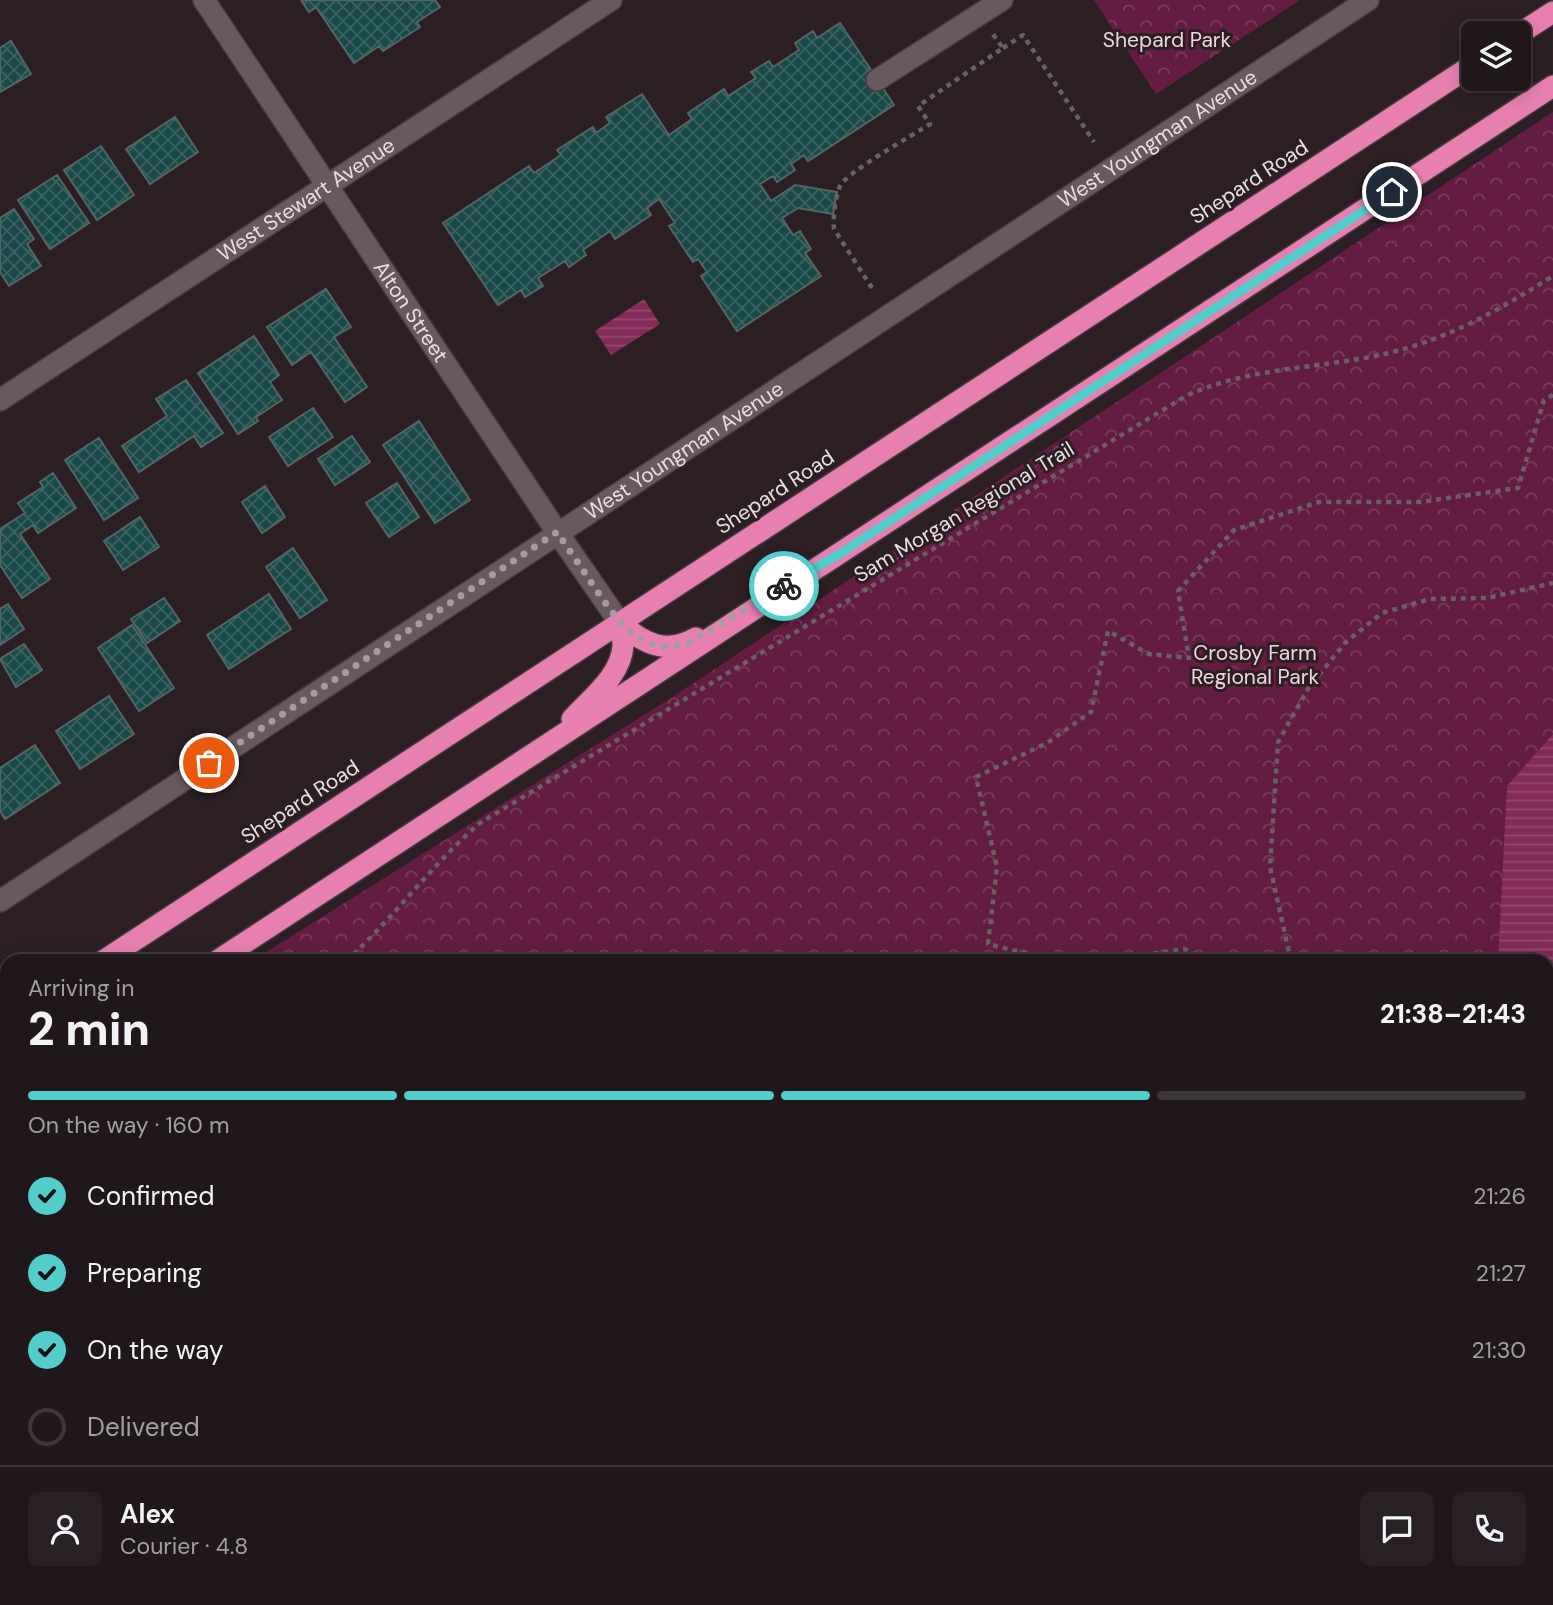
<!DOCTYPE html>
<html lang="en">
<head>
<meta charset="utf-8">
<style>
  :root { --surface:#20171b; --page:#282024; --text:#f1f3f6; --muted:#a29fa3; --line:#3d363a; --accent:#53cdcb }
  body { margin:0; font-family:"DM Sans",sans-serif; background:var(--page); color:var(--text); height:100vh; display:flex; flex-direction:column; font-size:26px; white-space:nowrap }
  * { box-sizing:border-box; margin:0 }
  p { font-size:23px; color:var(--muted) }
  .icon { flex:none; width:38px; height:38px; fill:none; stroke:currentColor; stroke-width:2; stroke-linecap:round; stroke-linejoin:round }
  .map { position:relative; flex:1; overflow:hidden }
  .sheet { position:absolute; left:0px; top:954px; width:1554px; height:653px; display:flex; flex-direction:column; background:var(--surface); border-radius:21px 21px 0 0; box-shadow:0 4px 18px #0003,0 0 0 2px var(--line) }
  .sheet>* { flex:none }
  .buttons { position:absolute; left:1461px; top:21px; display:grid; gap:14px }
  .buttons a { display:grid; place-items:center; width:70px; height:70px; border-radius:10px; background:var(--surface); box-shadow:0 4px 18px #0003,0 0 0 2px var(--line); font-size:35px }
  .pin { position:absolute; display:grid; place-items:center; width:60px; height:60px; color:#fff; margin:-30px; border:4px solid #fff; border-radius:50%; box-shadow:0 2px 7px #0007 }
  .courier { position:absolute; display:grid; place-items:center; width:70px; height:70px; margin:-35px; border:5px solid #53cdcb; border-radius:50%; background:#fff; color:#222; box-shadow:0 2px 9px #0007 }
  .head em { font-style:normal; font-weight:800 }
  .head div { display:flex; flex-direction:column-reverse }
  .head { display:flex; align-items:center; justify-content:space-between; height:119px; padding:0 28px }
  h1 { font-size:46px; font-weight:800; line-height:52px }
  .bar { display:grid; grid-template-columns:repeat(4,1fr); gap:10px 7px; align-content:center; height:84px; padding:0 28px }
  .bar i { height:9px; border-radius:5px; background:var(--line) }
  .bar .current { background:var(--accent) }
  .bar p { grid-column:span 4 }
  .line { display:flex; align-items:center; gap:18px; padding:0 28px; border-top:2px solid var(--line) }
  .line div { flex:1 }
  .round { display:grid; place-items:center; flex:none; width:74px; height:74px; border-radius:10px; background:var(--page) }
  ol { padding:0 28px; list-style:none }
  li { display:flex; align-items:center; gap:21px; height:77px }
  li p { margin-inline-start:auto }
  li .icon { padding:7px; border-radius:50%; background:var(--accent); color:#111; stroke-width:4 }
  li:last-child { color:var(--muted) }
  li i { width:38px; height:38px; border:4px solid var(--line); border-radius:50% }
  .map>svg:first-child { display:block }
</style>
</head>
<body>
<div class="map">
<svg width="1553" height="1605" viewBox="0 0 1553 1605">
  <defs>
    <pattern id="park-crowns" width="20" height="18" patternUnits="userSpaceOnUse" patternTransform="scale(1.75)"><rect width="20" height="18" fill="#631d42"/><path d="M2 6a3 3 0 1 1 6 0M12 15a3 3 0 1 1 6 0" fill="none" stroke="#793d5d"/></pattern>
    <pattern id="water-rules" width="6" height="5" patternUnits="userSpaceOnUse" patternTransform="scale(1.75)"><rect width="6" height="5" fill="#822b58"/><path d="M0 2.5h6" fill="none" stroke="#944970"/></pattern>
    <pattern id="building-cross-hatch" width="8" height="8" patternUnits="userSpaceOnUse" patternTransform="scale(1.75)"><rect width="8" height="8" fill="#194948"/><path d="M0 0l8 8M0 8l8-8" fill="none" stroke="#3a6362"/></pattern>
  </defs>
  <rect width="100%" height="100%" fill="#2b1f24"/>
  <path fill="url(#park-crowns)" d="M1094 0H1300L1156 94Z
    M1553 112V1605H0V1119L7 1114V1600H1547V961H252L671 698Z"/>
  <path fill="url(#water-rules)" d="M644 299 660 324 611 355 595 331Z
    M1553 734V1132L1547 1124V961H1498L1507 786Z"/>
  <path fill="url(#building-cross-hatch)" stroke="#546565" stroke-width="2" d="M301 0H435L440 7 417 22 420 27 383 51 379 46 354 63 316 7 309 12Z
    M840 23 894 105 808 161 804 155 791 164 795 170 777 182 773 176 760 184 771 201 795 185 837 192 833 214 798 208 782 218 793 235 800 231 811 249 805 253 821 276 737 331 701 276 707 272 698 259 693 262 669 226 675 223 659 199 647 208 651 215 615 239 610 231 583 250 586 255 569 267 565 261 538 278 543 286 525 297 521 290 498 305 443 223 529 166 534 173 561 155 557 150 593 127 596 133 610 123 606 117 642 94 669 135 692 119 688 113 724 89 728 96 756 78 751 72 769 61 773 67 799 50 795 43 813 31 817 38Z
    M11 41 31 74 0 92V48Z
    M175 117 198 152 150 184 126 149Z
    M101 146 134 195 97 220 64 170Z
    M57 175 89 223 50 249 18 200Z
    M14 209 34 239 27 244 41 266 9 286 0 272V218Z
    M326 289 351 327 334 337 367 387 345 402 311 352 292 365 267 327Z
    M254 336 279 375 270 382 282 400 256 417 258 421 238 434 198 373Z
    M186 380 223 433 201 447 194 436 139 472 122 446 167 416 156 399Z
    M313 408 333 437 288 466 269 437Z
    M419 421 470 500 435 523 383 445Z
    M352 436 370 462 335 485 318 459Z
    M99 438 138 498 104 520 65 460Z
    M53 473 76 508 38 533 33 525 20 534 50 579 22 598 0 565V529L25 513 18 503 43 487 40 482Z
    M397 483 419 517 389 537 366 503Z
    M265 486 285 517 262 533 242 502Z
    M140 517 159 547 123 570 104 541Z
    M293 548 327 600 300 618 266 567Z
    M269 594 291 629 229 669 207 635Z
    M164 598 180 621 147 643 131 619Z
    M8 604 24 629 0 645V609Z
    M132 625 174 688 139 711 98 648Z
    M24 644 42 670 16 687 0 659Z
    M109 696 134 734 80 769 56 731Z
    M35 745 60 783 5 819 0 811V768Z"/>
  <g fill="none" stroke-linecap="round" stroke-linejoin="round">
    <defs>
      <g id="minor">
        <path id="s1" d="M204 0 557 532 620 623"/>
        <path d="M877 80 1002 0"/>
        <path id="s2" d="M0 400 611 0"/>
        <path id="s3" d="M0 901 1368 0"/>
      </g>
      <path id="highway" d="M1519 34 1553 12
        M620 623C644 644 666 655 696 638
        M572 719C590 699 622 675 623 645 623 638 621 630 620 623
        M103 961 1474 64
        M217 961 1553 86
        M0 1028 7 1024
        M0 1103 7 1098"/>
    </defs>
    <use href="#minor" stroke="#463c40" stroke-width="24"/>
    <use href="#highway" stroke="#463c40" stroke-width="24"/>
    <path stroke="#6b6064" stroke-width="4.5" stroke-dasharray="5 5" stroke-linecap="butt" d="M1003 48 1023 35 1094 142
      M872 288 834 229C833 217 835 198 840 186 847 172 913 135 930 124L918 106 1003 48 992 33
      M346 961C394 918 431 865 480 823L1186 396C1248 367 1318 369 1384 354 1449 339 1497 311 1553 276
      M1056 961 988 944 997 867 976 777 1047 743 1091 712 1108 631 1149 654 1189 658 1178 591 1234 530 1319 502H1420L1518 488 1544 400 1553 395
      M1104 961 1184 949 1208 961
      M1291 961 1270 867 1278 742 1309 687 1346 642 1382 613 1430 599 1487 598 1553 583
      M0 1190 7 1185
      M1547 1258 1553 1261
      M0 1573 7 1565
      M539 1600 547 1605
      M884 1605 892 1600"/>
    <use href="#minor" stroke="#68595f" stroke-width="21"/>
    <use href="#highway" stroke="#e780b1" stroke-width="21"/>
  </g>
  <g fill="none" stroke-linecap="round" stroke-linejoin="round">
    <path stroke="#a69ca0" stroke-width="7" stroke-dasharray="0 12.6" d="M209 763 557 532C569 550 582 568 594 587 618 620 641 660 689 642L784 586"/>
    <path stroke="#53cdcb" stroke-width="9" d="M784 586 841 553 1392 192"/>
  </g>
  <g text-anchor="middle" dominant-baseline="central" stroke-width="6" stroke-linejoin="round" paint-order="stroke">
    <g font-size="21" fill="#efd5e0" stroke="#2b1f24">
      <text x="1167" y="40">Shepard Park</text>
      <text x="1255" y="653">Crosby Farm<tspan x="1255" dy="24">Regional Park</tspan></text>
    </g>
    <g font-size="21" fill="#e8dfe2" stroke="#2b1f24">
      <text stroke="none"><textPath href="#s3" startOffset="1386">West Youngman Avenue</textPath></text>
      <text transform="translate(1249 182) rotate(-33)">Shepard Road</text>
      <text stroke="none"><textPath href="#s2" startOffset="366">West Stewart Avenue</textPath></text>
      <text stroke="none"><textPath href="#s1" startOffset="374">Alton Street</textPath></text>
      <text stroke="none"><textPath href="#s3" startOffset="819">West Youngman Avenue</textPath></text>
      <text transform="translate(775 492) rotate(-33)">Shepard Road</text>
      <text transform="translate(964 512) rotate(-31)">Sam Morgan Regional Trail</text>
      <text transform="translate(300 802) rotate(-33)">Shepard Road</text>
    </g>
  </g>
</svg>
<div class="buttons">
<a><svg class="icon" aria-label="layers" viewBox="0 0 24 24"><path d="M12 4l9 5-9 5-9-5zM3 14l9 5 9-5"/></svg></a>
</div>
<div class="pin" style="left:209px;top:763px;background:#ea580c"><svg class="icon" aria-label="bag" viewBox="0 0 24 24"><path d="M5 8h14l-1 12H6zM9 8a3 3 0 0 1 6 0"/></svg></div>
<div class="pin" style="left:1392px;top:192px;background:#1f2937"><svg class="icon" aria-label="home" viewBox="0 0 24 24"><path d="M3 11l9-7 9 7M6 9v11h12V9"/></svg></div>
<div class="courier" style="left:784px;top:586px"><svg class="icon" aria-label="bike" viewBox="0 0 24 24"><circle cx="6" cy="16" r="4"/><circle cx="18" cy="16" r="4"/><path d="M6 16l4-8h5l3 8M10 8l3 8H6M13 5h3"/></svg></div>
<section class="sheet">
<div class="head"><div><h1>2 min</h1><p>Arriving in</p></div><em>21:38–21:43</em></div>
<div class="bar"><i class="current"></i><i class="current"></i><i class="current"></i><i></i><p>On the way · 160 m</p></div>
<ol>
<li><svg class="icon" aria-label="check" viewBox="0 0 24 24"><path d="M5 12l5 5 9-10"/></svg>Confirmed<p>21:26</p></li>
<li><svg class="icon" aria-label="check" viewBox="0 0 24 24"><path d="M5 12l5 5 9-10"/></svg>Preparing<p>21:27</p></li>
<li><svg class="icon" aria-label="check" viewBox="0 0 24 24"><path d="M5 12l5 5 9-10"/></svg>On the way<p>21:30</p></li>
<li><i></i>Delivered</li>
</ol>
<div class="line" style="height:126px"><a class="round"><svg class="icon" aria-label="person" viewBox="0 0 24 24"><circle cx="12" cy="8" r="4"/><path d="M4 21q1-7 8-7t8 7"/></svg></a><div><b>Alex</b><p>Courier · 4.8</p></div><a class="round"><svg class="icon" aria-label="chat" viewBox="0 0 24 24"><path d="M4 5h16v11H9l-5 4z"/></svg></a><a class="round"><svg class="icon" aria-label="phone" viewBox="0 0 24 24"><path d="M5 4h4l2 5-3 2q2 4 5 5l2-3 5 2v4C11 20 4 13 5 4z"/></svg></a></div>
</section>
</div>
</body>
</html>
